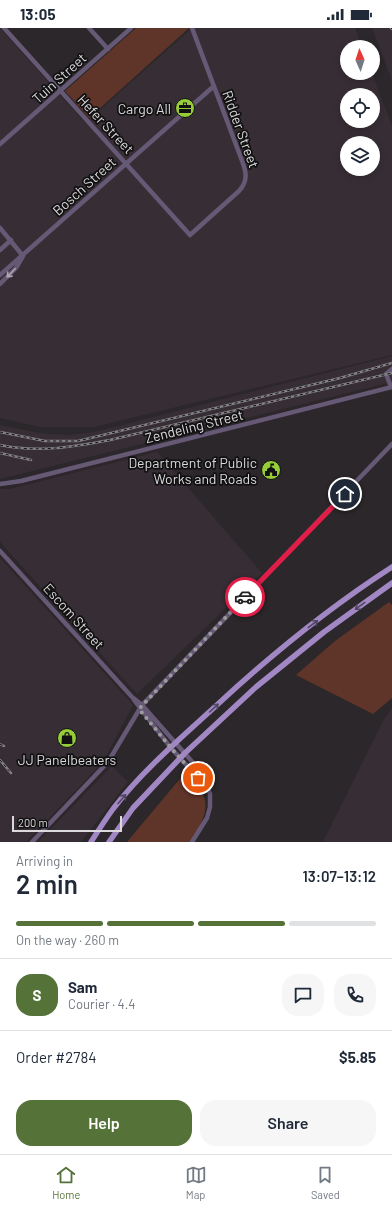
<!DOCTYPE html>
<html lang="en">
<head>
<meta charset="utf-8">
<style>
  :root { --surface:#fff; --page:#f6f6f7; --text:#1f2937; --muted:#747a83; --line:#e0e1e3; --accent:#557238 }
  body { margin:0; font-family:Barlow,sans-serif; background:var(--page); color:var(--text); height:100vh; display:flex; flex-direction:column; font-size:15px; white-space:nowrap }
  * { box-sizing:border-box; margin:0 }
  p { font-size:13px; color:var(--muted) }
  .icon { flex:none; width:22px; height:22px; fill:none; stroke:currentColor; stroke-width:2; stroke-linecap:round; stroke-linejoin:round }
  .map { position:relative; height:814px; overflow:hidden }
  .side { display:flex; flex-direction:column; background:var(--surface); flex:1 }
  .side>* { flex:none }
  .needle { width:26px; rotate:357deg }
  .tools { position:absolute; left:340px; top:12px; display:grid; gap:8px }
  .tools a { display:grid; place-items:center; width:40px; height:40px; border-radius:50%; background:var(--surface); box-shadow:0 2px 6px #0003; font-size:20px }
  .scale { position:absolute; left:12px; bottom:10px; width:110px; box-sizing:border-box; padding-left:4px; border:2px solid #dbd9db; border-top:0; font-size:11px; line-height:14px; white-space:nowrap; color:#dbd9db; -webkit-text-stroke:3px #121112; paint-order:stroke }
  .pin { position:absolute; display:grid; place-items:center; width:34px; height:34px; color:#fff; margin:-17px; border:2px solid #fff; border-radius:50%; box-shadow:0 1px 4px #0007 }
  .courier { position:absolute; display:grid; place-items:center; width:40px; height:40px; margin:-20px; border:3px solid #e11d48; border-radius:50%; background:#fff; color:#222; box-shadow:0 1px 5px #0007 }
  .overview em { font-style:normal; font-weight:600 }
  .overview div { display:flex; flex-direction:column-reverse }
  .overview { display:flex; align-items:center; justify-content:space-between; height:68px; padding:0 16px }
  h1 { font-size:26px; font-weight:600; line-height:30px }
  .bar { display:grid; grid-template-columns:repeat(4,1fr); gap:6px 4px; align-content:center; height:48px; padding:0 16px }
  .bar i { height:5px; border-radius:3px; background:var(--line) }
  .bar .selected { background:var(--accent) }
  .bar p { grid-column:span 4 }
  .line { display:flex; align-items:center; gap:10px; padding:0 16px; border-top:1px solid var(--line) }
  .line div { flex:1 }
  .round { display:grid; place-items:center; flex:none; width:42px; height:42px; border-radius:16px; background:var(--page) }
  .action { display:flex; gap:8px; margin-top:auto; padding:8px 16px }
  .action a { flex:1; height:46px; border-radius:16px; background:var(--accent); color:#fff; font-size:16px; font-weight:600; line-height:46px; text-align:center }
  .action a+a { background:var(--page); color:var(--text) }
  .status { display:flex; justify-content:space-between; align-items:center; height:28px; padding:0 20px; background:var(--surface); direction:ltr }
  .status svg { height:11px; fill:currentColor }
  .tabs { display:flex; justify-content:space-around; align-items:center; height:56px; border-top:1px solid var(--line); background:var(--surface); font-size:11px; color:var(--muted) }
  .tabs a { display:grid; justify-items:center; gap:2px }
  .tabs .selected { color:var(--accent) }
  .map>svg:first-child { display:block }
</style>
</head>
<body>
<div class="status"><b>13:05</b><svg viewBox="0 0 49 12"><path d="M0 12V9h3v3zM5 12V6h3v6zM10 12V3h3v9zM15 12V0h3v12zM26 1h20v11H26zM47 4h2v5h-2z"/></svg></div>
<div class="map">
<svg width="392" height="814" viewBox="0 0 392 814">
  <rect width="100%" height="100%" fill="#2b272a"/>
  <path fill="#372e35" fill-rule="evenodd" d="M0 0 85 95 192 0H355L362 19H347V45H372L392 98V327L94 399H40L0 390ZM347 67H373V93H347ZM347 115H373V141H347Z
    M372 0H392V53Z
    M392 328V354L0 451V397L40 405 67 407 95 404Z
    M157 424 262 545 137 666 0 514V461H10Z
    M0 530 133 677 103 734 26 814H0Z
    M392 680V814H323L383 693Z
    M112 738 128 754 81 814H38Z"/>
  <path fill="#603529" d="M136 0H189L89 90 65 63Z
    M389 574 392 577V670L373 686 296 647 335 613Z
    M184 746C215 769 208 785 191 814H127Z"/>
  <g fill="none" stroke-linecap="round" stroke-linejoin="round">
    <path stroke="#655976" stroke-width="4.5" d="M4 0 190 207 239 163C249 152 246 143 241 130L192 0
      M89 0 108 21
      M0 116 131 0
      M0 200 23 228
      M0 222 11 212
      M0 247 214 58
      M0 256 16 240 23 228
      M391 359 386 346 392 341
      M0 456 21 453 392 359
      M0 523 132 669 142 677 203 746 210 766V779L207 790 192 814
      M134 672 171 720 198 750 204 753
      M32 814 108 734 142 677 392 416"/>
    <path stroke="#a188c4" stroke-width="5.5" d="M91 814C98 803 105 792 113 781 143 742 182 709 218 676 272 626 330 579 392 539
      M109 814 133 780 185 725 256 659 324 604 392 555"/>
    <defs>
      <path id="rail" d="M391 0 392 1
        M0 404 45 413H78L340 350 392 335
        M0 417C37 425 73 419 110 412L392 345
        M0 425 31 432
        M0 716 4 718
        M0 732 11 745"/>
    </defs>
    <use href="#rail" stroke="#848184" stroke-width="2.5"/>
    <use href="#rail" stroke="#121112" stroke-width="1" stroke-dasharray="3" stroke-linecap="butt"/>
  </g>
  <defs><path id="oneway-shaft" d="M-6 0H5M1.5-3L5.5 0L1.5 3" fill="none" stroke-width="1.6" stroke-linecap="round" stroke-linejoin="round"/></defs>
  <use stroke="#aca6b3" href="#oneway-shaft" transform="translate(11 245) rotate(134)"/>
  <g stroke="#524762">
    <use href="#oneway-shaft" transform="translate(360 578) rotate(144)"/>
    <use href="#oneway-shaft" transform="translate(313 596) rotate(-37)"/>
    <use href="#oneway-shaft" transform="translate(214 680) rotate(-42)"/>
    <use href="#oneway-shaft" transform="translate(122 771) rotate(-49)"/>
  </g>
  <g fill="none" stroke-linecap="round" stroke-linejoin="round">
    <path stroke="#9d9b9d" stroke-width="4" stroke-dasharray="0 7.2" d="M198 750 171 720 139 681 245 569"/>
    <path stroke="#e11d48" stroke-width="5" d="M245 569 345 466"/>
  </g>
  <defs>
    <symbol id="office-disc" viewBox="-11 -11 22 22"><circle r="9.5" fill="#97cc39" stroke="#121112"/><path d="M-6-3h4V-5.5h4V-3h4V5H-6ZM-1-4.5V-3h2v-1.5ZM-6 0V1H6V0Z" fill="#111"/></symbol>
    <symbol id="civic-disc" viewBox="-11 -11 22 22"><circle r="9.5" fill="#97cc39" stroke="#121112"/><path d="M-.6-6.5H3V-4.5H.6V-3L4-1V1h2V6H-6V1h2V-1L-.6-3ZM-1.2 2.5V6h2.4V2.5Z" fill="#111"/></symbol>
    <symbol id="shop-disc" viewBox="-11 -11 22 22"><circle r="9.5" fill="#97cc39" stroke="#121112"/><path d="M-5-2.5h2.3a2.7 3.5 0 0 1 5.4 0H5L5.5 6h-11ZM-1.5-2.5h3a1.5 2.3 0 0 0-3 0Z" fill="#111"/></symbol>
  </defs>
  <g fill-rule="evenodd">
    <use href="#office-disc" x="174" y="69" width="22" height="22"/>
    <use href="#civic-disc" x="260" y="431" width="22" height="22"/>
    <use href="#shop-disc" x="56" y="699" width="22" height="22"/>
  </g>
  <g text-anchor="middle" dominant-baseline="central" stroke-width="3.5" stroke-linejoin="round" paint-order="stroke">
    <g font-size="14" fill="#dbd9db" stroke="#121112">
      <text transform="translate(59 50) rotate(-42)">Tuin Street</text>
      <text transform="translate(106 96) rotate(47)">Hefer Street</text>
      <text transform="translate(241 101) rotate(70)">Ridder Street</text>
      <text transform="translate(84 158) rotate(-42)">Bosch Street</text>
      <text transform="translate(194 398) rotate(-14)">Zendeling Street</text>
      <text transform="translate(74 588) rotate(48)">Escom Street</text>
    </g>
    <g font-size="14" fill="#dbd9db" stroke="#121112" text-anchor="end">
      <text x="171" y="80">Cargo All</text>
      <text x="257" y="434">Department of Public<tspan x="257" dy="16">Works and Roads</tspan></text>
      <text x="67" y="731" text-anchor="middle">JJ Panelbeaters</text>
    </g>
  </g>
</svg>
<div class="tools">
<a><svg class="needle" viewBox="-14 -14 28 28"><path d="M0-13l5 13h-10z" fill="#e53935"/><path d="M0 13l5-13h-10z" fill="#747a83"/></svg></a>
<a><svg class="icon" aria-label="locate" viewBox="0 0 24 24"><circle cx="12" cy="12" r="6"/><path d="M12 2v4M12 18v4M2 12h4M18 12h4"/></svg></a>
<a><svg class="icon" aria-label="layers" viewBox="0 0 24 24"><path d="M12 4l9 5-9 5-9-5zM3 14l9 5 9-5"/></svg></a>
</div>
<div class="scale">200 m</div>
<div class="pin" style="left:198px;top:750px;background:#ea580c"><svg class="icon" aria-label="bag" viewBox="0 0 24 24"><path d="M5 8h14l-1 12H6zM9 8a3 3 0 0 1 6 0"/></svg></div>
<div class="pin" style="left:345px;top:466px;background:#1f2937"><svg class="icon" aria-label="home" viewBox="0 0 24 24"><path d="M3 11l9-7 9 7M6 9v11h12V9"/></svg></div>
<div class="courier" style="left:245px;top:569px"><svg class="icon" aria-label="car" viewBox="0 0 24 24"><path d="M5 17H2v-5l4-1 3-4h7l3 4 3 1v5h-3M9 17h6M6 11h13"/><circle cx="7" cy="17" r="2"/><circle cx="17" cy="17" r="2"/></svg></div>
</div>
<section class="side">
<div class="overview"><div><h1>2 min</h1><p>Arriving in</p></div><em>13:07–13:12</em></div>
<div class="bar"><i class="selected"></i><i class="selected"></i><i class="selected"></i><i></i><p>On the way · 260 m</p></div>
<div class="line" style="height:72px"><b class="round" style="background:var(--accent);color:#fff">S</b><div><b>Sam</b><p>Courier · 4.4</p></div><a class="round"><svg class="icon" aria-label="chat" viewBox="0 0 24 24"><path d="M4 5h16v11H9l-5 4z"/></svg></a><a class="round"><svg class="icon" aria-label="phone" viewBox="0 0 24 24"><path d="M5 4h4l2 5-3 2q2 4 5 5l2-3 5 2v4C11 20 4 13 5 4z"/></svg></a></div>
<div class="line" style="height:52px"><div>Order #2784</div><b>$5.85</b></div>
<div class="action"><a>Help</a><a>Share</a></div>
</section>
<nav class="tabs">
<a class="selected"><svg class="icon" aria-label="home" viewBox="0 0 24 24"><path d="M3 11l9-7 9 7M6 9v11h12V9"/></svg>Home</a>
<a><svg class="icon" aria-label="map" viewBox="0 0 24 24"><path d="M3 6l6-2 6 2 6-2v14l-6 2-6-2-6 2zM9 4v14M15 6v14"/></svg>Map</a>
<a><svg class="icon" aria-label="saved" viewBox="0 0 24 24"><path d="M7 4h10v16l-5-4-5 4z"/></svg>Saved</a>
</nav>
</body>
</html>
